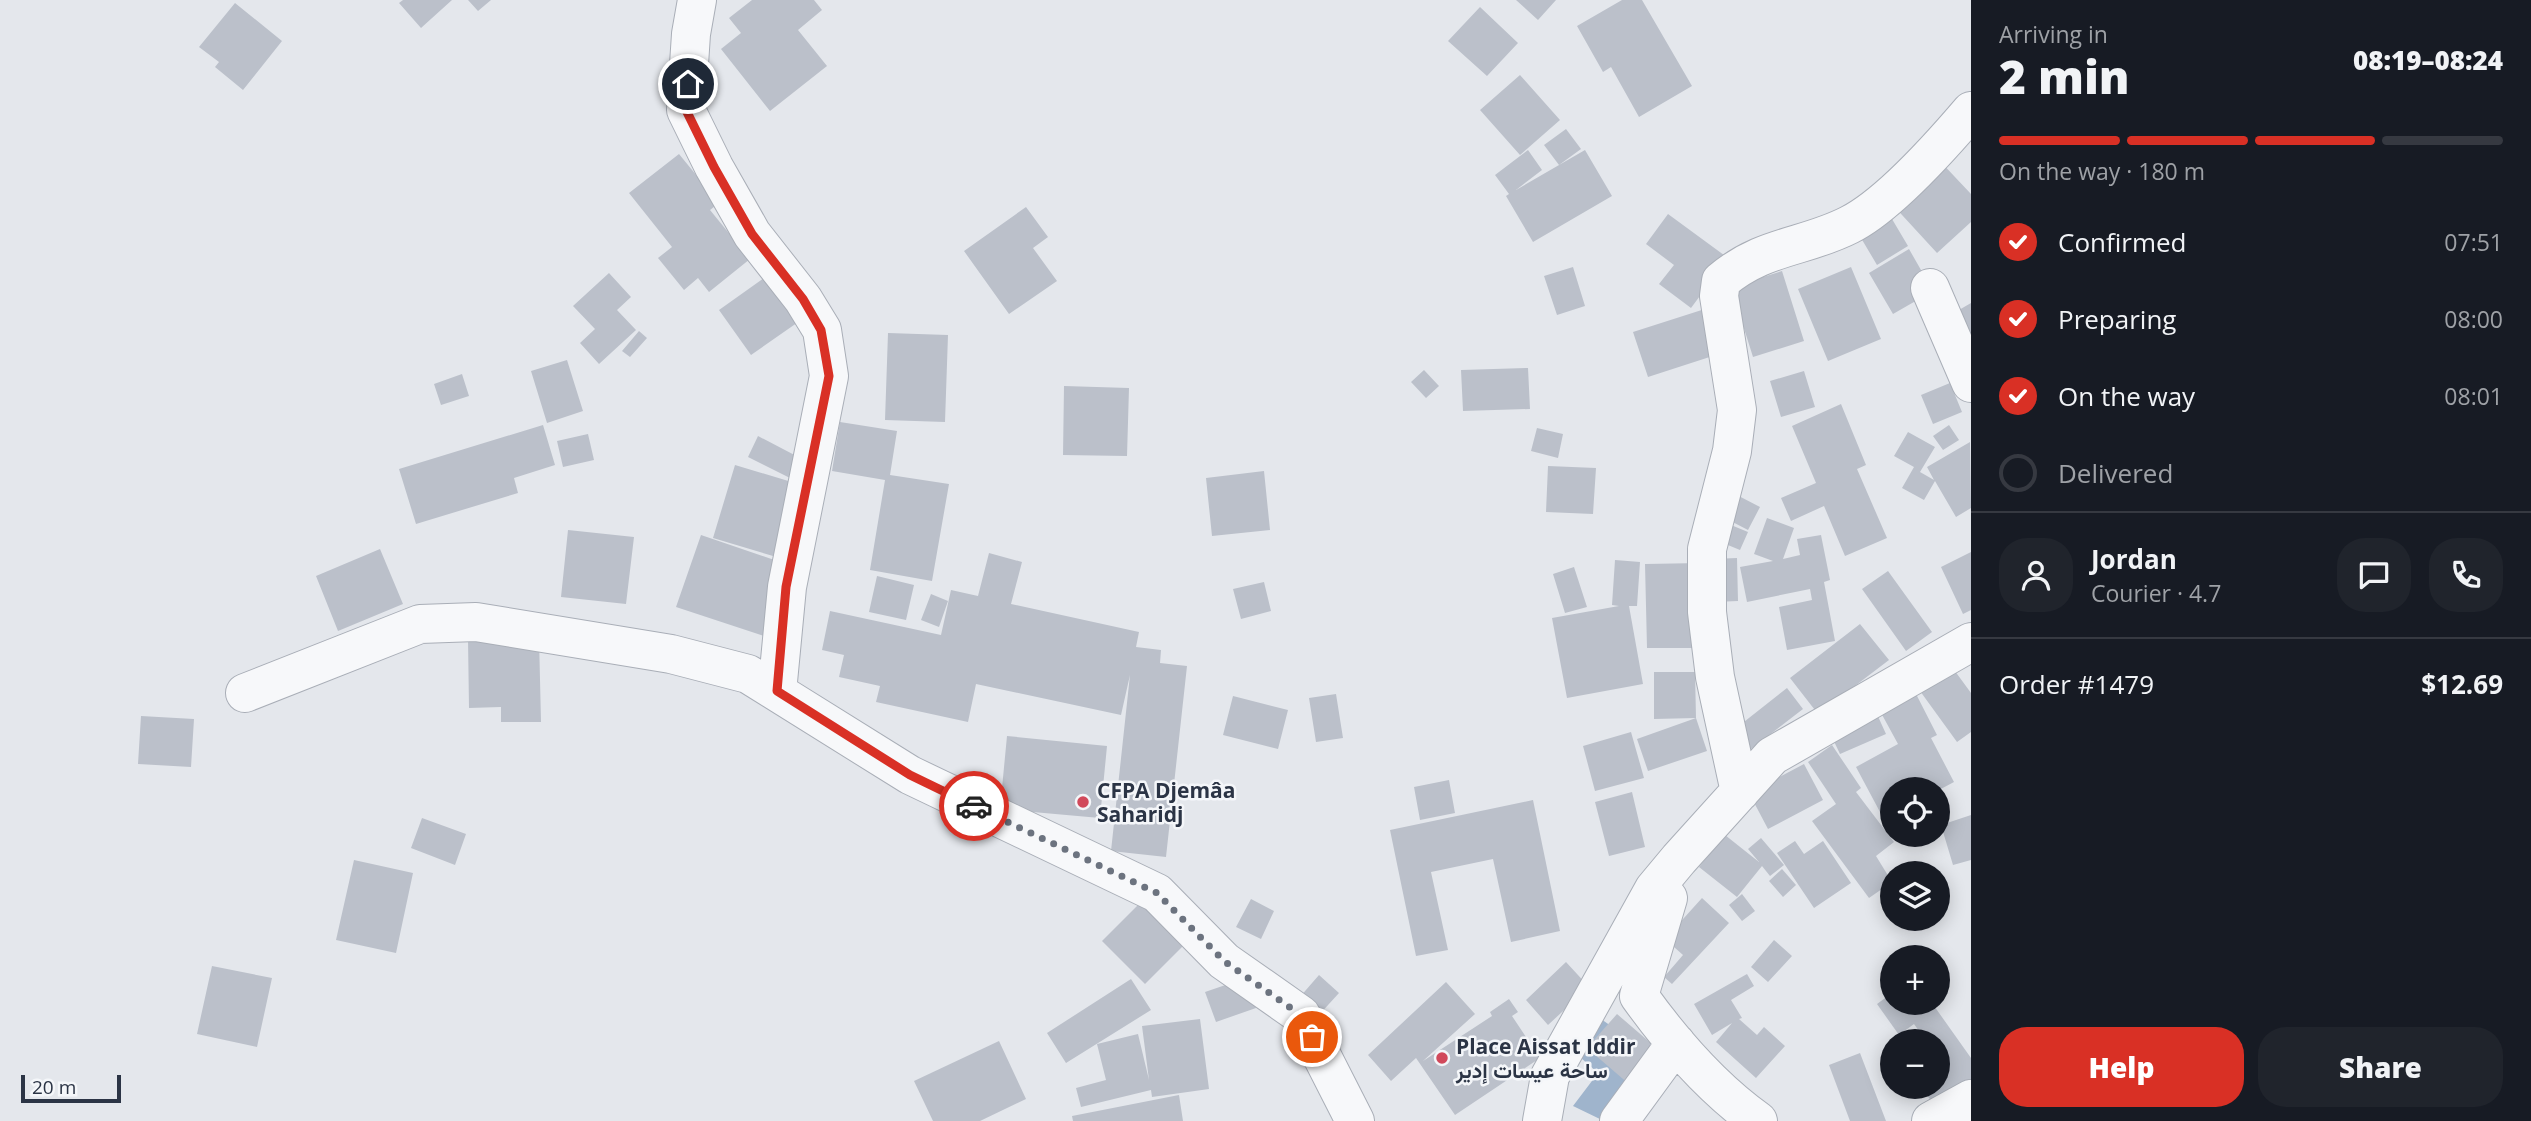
<!DOCTYPE html>
<html lang="en">
<head>
<meta charset="utf-8">
<style>
  :root { --surface:#171b24; --page:#20242c; --text:#f1f3f6; --muted:#9ea1a6; --line:#363941; --accent:#d93025 }
  body { margin:0; font-family:"Open Sans",Vazirmatn,sans-serif; background:var(--page); color:var(--text); height:100vh; display:flex; flex-direction:column; font-size:26px; white-space:nowrap }
  * { box-sizing:border-box; margin:0 }
  p { font-size:23px; color:var(--muted) }
  .icon { flex:none; width:38px; height:38px; fill:none; stroke:currentColor; stroke-width:2; stroke-linecap:round; stroke-linejoin:round }
  .map { position:relative; flex:1; overflow:hidden }
  .sheet { display:flex; flex-direction:column; background:var(--surface); width:560px }
  .sheet>* { flex:none }
  .tools { position:absolute; left:1880px; top:777px; display:grid; gap:14px }
  .tools a { display:grid; place-items:center; width:70px; height:70px; border-radius:50%; background:var(--surface); box-shadow:0 4px 18px #0003; font-size:35px }
  .scale { position:absolute; left:21px; bottom:18px; width:100px; box-sizing:border-box; padding-left:7px; border:4px solid #2b3445; border-top:0; font-size:19px; line-height:24px; white-space:nowrap; color:#2b3445; -webkit-text-stroke:5px #f4f6f9; paint-order:stroke }
  .pin { position:absolute; display:grid; place-items:center; width:60px; height:60px; color:#fff; margin:-30px; border:4px solid #fff; border-radius:50%; box-shadow:0 2px 7px #0007 }
  .courier { position:absolute; display:grid; place-items:center; width:70px; height:70px; margin:-35px; border:5px solid #d93025; border-radius:50%; background:#fff; color:#222; box-shadow:0 2px 9px #0007 }
  .overview em { font-style:normal; font-weight:800 }
  .overview div { display:flex; flex-direction:column-reverse }
  .overview { display:flex; align-items:center; justify-content:space-between; height:119px; padding:0 28px }
  h1 { font-size:46px; font-weight:800; line-height:52px }
  .bar { display:grid; grid-template-columns:repeat(4,1fr); gap:10px 7px; align-content:center; height:84px; padding:0 28px }
  .bar i { height:9px; border-radius:5px; background:var(--line) }
  .bar .on { background:var(--accent) }
  .bar p { grid-column:span 4 }
  .line { display:flex; align-items:center; gap:18px; padding:0 28px; border-top:2px solid var(--line) }
  .line div { flex:1 }
  .round { display:grid; place-items:center; flex:none; width:74px; height:74px; border-radius:28px; background:var(--page) }
  ol { padding:0 28px; list-style:none }
  li { display:flex; align-items:center; gap:21px; height:77px }
  li p { margin-inline-start:auto }
  li .icon { padding:7px; border-radius:50%; background:var(--accent); color:#fff; stroke-width:4 }
  li:last-child { color:var(--muted) }
  li i { width:38px; height:38px; border:4px solid var(--line); border-radius:50% }
  .button { display:flex; gap:14px; margin-top:auto; padding:14px 28px }
  .button a { flex:1; height:80px; border-radius:28px; background:var(--accent); color:#fff; font-size:28px; font-weight:800; line-height:80px; text-align:center }
  .button a+a { background:var(--page); color:var(--text) }
  main { display:flex; flex:1; min-height:0 }
  .map>svg:first-child { display:block }
</style>
</head>
<body>
<main>
<div class="map">
<svg width="1971" height="1121" viewBox="0 0 1971 1121">
  <rect width="100%" height="100%" fill="#e4e7ec"/>
  <path fill="#9fb4cc" d="M1601 1019 1651 1054 1604 1121 1573 1106 1598 1073 1580 1057Z"/>
  <path fill="#bbc0ca" d="M403 0H452L421 28 399 3Z
    M468 0H491L478 11Z
    M752 0H814L822 10 798 30 827 66 770 111 721 49 741 33 729 18Z
    M1516 0H1556L1538 20Z
    M1622 0H1642L1692 86 1639 117 1611 67 1603 72 1577 26Z
    M235 3 282 41 243 90 215 67 219 62 199 47Z
    M1480 7 1518 43 1487 76 1448 41Z
    M1520 75 1560 120 1520 155 1480 110Z
    M1566 129 1581 149 1559 165 1544 145Z
    M1528 150 1542 170 1516 190 1585 150 1612 196 1533 242 1506 196 1509 194 1495 175Z
    M679 154 719 203 710 210 750 259 709 292 698 278 684 290 658 258 672 247 629 193Z
    M1938 159 1971 194V222L1937 253 1891 203Z
    M1026 207 1048 237 1033 248 1057 281 1009 314 964 251Z
    M1668 214 1728 258 1691 308 1659 284 1674 265 1646 244Z
    M1892 219 1908 246 1877 265 1861 238Z
    M1909 249 1933 291 1893 314 1869 273Z
    M1573 267 1585 306 1557 315 1544 276Z
    M1851 267 1881 339 1828 361 1798 289Z
    M1782 271 1804 341 1753 357 1731 287Z
    M609 273 631 297 617 310 636 330 599 364 580 343 595 329 573 306Z
    M771 273 804 318 751 355 719 310Z
    M1971 303V347L1952 314Z
    M1708 308 1722 353 1648 377 1633 332Z
    M639 331 647 338 630 357 622 351Z
    M888 333 948 335 945 422 885 420Z
    M567 360 583 411 547 423 531 371Z
    M1528 368 1530 409 1463 411 1461 370Z
    M1424 370 1439 386 1426 398 1411 382Z
    M1804 371 1815 407 1781 417 1770 381Z
    M462 374 469 396 441 405 434 384Z
    M1950 383 1962 412 1933 424 1921 395Z
    M1064 386 1129 388 1127 456 1063 455Z
    M1841 404 1866 465 1857 469 1887 538 1845 556 1824 506 1791 521 1781 498 1816 483 1792 426Z
    M840 422 897 431 890 475 949 484 932 581 870 570 885 480 832 471Z
    M543 425 555 465 514 478 518 493 416 524 399 469Z
    M1949 425 1959 440 1943 450 1933 436Z
    M1537 428 1563 434 1558 458 1531 451Z
    M1908 432 1935 447 1920 472 1934 480 1927 467 1970 442 1971 508 1956 517 1935 481 1924 500 1902 488 1914 467 1894 456Z
    M588 434 594 460 563 467 557 441Z
    M758 436 804 460 794 480 748 457Z
    M735 465 795 483 773 556 713 538Z
    M1548 466 1596 468 1593 514 1546 512Z
    M1264 471 1270 530 1212 536 1206 478Z
    M1733 493 1760 507 1748 530 1721 516Z
    M1767 518 1794 528 1783 559 1800 555 1797 539 1821 535 1830 580 1824 582 1835 641 1787 650 1779 607 1812 600 1810 589 1747 602 1740 567 1773 561 1754 554Z
    M1731 525 1748 532 1740 550 1723 543Z
    M568 530 634 537 626 604 561 597Z
    M701 535 789 565 764 636 676 607Z
    M380 549 403 604 338 631 316 576Z
    M1971 552V610L1963 614 1941 567Z
    M989 553 1022 562 1011 604 1139 632 1136 647 1161 650 1160 663 1187 666 1166 857 1111 851 1130 675 1121 715 976 684 968 722 876 702 880 686 839 677 844 655 822 650 830 611 941 635 951 590 978 596Z
    M1737 558 1738 601 1714 602 1712 559Z
    M1615 560 1640 562 1637 606H1629L1643 684 1567 698 1552 618 1619 606 1612 605Z
    M1701 563 1703 648H1647L1645 564Z
    M1574 567 1587 607 1565 613 1553 574Z
    M1888 571 1932 632 1906 651 1862 589Z
    M877 576 914 585 906 620 869 612Z
    M1264 582 1271 611 1241 619 1233 589Z
    M931 594 948 601 939 627 921 620Z
    M1860 624 1889 660 1818 714 1790 678Z
    M539 637 541 722H501V707L469 708 468 639Z
    M1952 667 1971 693V732L1957 742 1920 691Z
    M1654 672H1695L1696 718 1654 719Z
    M1787 688 1803 709 1751 749 1735 729Z
    M1915 692 1937 735 1931 738 1954 782 1937 791 1892 789V826L1888 827 1856 767 1898 744 1880 711Z
    M1336 694 1343 738 1316 742 1309 698Z
    M1233 696 1288 710 1278 749 1223 735Z
    M1876 712 1886 734 1840 754 1830 733Z
    M141 716 194 719 191 767 138 764Z
    M1696 718 1707 751 1648 771 1637 739Z
    M1631 732 1644 778 1595 791 1583 746Z
    M1007 736 1107 746 1100 818 1000 809Z
    M1832 745 1861 788 1856 792 1894 842 1876 856 1892 882 1869 898 1812 821 1836 804 1808 762Z
    M1804 764 1823 800 1768 829 1749 793Z
    M1449 780 1455 813 1420 820 1414 787Z
    M1632 792 1645 847 1609 856 1595 802Z
    M1533 800 1560 931 1511 942 1493 859 1431 872 1448 950 1416 956 1390 830Z
    M1971 815V860L1953 865 1941 825Z
    M422 818 466 834 455 865 411 848Z
    M1725 835 1759 862 1748 849 1761 838 1784 865 1770 876 1762 866 1737 897 1699 867Z
    M1795 841 1804 854 1823 841 1851 883 1814 908 1777 853Z
    M354 860 413 873 396 953 336 940Z
    M1782 869 1796 885 1783 897 1769 881Z
    M1742 894 1755 911 1742 921 1729 905Z
    M1145 898 1188 941 1145 984 1102 941Z
    M1702 898 1729 923 1672 984 1664 977 1683 955 1665 939Z
    M1251 899 1274 911 1261 939 1236 927Z
    M1774 940 1792 956 1768 982 1751 967Z
    M1566 962 1589 987 1548 1025 1526 1000Z
    M212 966 272 978 257 1047 197 1034Z
    M1747 974 1754 986 1731 1000 1742 1018 1739 1019 1757 1035 1764 1027 1785 1046 1756 1078 1716 1042 1732 1023 1712 1035 1694 1004Z
    M1319 975 1339 993 1318 1016 1299 998Z
    M1246 978 1256 1008 1216 1022 1205 992Z
    M1131 979 1151 1010 1066 1063 1047 1033Z
    M1446 982 1475 1014 1423 1061 1492 1016 1490 1012 1509 999 1518 1012 1512 1016 1540 1058 1455 1115 1416 1058 1391 1081 1368 1055Z
    M1892 993V1003H1932L1971 1058V1085L1937 1109 1921 1087H1937V1041H1926L1914 1024 1899 1035 1877 1004Z
    M1617 1014 1660 1051 1630 1085 1587 1048Z
    M1200 1019 1209 1089 1152 1097 1151 1090 1081 1107 1076 1088 1106 1080 1097 1044 1138 1034 1149 1080 1142 1026Z
    M999 1041 1026 1099 980 1121H933L914 1081Z
    M1860 1053 1886 1121H1850L1829 1065Z
    M1179 1095 1183 1121H1073L1072 1116Z"/>
  <g fill="none" stroke-linecap="round" stroke-linejoin="round">
    <defs>
      <path id="street" d="M697 0 691 34 686 110 714 167 752 234 803 299 822 330 829 376 787 587 777 692
        M1930 288 1971 383
        M245 693 420 624 476 622 671 654 748 674 910 775 1157 893 1224 961 1301 1015 1355 1121
        M1740 792 1715 677 1707 612V549L1732 451 1737 410 1719 296 1721 281C1763 245 1804 248 1849 225 1889 205 1942 145 1971 111
        M1668 898 1639 996C1672 1042 1712 1088 1758 1121
        M1542 1121 1550 1076 1654 889 1679 859 1772 756 1971 642
        M1619 1121 1676 1043
        M1931 1121 1971 1099"/>
    </defs>
    <use href="#street" stroke="#a9aeb7" stroke-width="40"/>
    <use href="#street" stroke="#f7f8fa" stroke-width="38"/>
  </g>
  <g fill="none" stroke-linecap="round" stroke-linejoin="round">
    <path stroke="#6c737f" stroke-width="7" stroke-dasharray="0 12.6" d="M974 806 1157 893 1224 961 1301 1015 1312 1037"/>
    <path stroke="#d93025" stroke-width="9" d="M688 84 686 110 714 167 752 234 803 299 821 330 829 376 786 587 777 691 910 775 974 806"/>
  </g>
  <g fill="#d1495b" stroke="#f4f6f9" stroke-width="2.5">
    <circle cx="1083" cy="802" r="7"/>
    <circle cx="1442" cy="1058" r="7"/>
  </g>
  <g text-anchor="middle" dominant-baseline="central" stroke-width="5" stroke-linejoin="round" paint-order="stroke">
    <g font-size="21" font-weight="bold" fill="#2b3445" stroke="#f4f6f9" text-anchor="start">
      <text x="1097" y="790">CFPA Djemâa<tspan x="1097" dy="24">Saharidj</tspan></text>
      <text x="1456" y="1046">Place Aissat Iddir<tspan x="1456" dy="24">ساحة عيسات إدير</tspan></text>
    </g>
  </g>
</svg>
<div class="tools">
<a><svg class="icon" aria-label="locate" viewBox="0 0 24 24"><circle cx="12" cy="12" r="6"/><path d="M12 2v4M12 18v4M2 12h4M18 12h4"/></svg></a>
<a><svg class="icon" aria-label="layers" viewBox="0 0 24 24"><path d="M12 4l9 5-9 5-9-5zM3 14l9 5 9-5"/></svg></a>
<a>+</a>
<a>−</a>
</div>
<div class="scale">20 m</div>
<div class="pin" style="left:1312px;top:1037px;background:#ea580c"><svg class="icon" aria-label="bag" viewBox="0 0 24 24"><path d="M5 8h14l-1 12H6zM9 8a3 3 0 0 1 6 0"/></svg></div>
<div class="pin" style="left:688px;top:84px;background:#1f2937"><svg class="icon" aria-label="home" viewBox="0 0 24 24"><path d="M3 11l9-7 9 7M6 9v11h12V9"/></svg></div>
<div class="courier" style="left:974px;top:806px"><svg class="icon" aria-label="car" viewBox="0 0 24 24"><path d="M5 17H2v-5l4-1 3-4h7l3 4 3 1v5h-3M9 17h6M6 11h13"/><circle cx="7" cy="17" r="2"/><circle cx="17" cy="17" r="2"/></svg></div>
</div>
<section class="sheet">
<div class="overview"><div><h1>2 min</h1><p>Arriving in</p></div><em>08:19–08:24</em></div>
<div class="bar"><i class="on"></i><i class="on"></i><i class="on"></i><i></i><p>On the way · 180 m</p></div>
<ol>
<li><svg class="icon" aria-label="check" viewBox="0 0 24 24"><path d="M5 12l5 5 9-10"/></svg>Confirmed<p>07:51</p></li>
<li><svg class="icon" aria-label="check" viewBox="0 0 24 24"><path d="M5 12l5 5 9-10"/></svg>Preparing<p>08:00</p></li>
<li><svg class="icon" aria-label="check" viewBox="0 0 24 24"><path d="M5 12l5 5 9-10"/></svg>On the way<p>08:01</p></li>
<li><i></i>Delivered</li>
</ol>
<div class="line" style="height:126px"><a class="round"><svg class="icon" aria-label="person" viewBox="0 0 24 24"><circle cx="12" cy="8" r="4"/><path d="M4 21q1-7 8-7t8 7"/></svg></a><div><b>Jordan</b><p>Courier · 4.7</p></div><a class="round"><svg class="icon" aria-label="chat" viewBox="0 0 24 24"><path d="M4 5h16v11H9l-5 4z"/></svg></a><a class="round"><svg class="icon" aria-label="phone" viewBox="0 0 24 24"><path d="M5 4h4l2 5-3 2q2 4 5 5l2-3 5 2v4C11 20 4 13 5 4z"/></svg></a></div>
<div class="line" style="height:91px"><div>Order #1479</div><b>$12.69</b></div>
<div class="button"><a>Help</a><a>Share</a></div>
</section>
</main>
</body>
</html>
